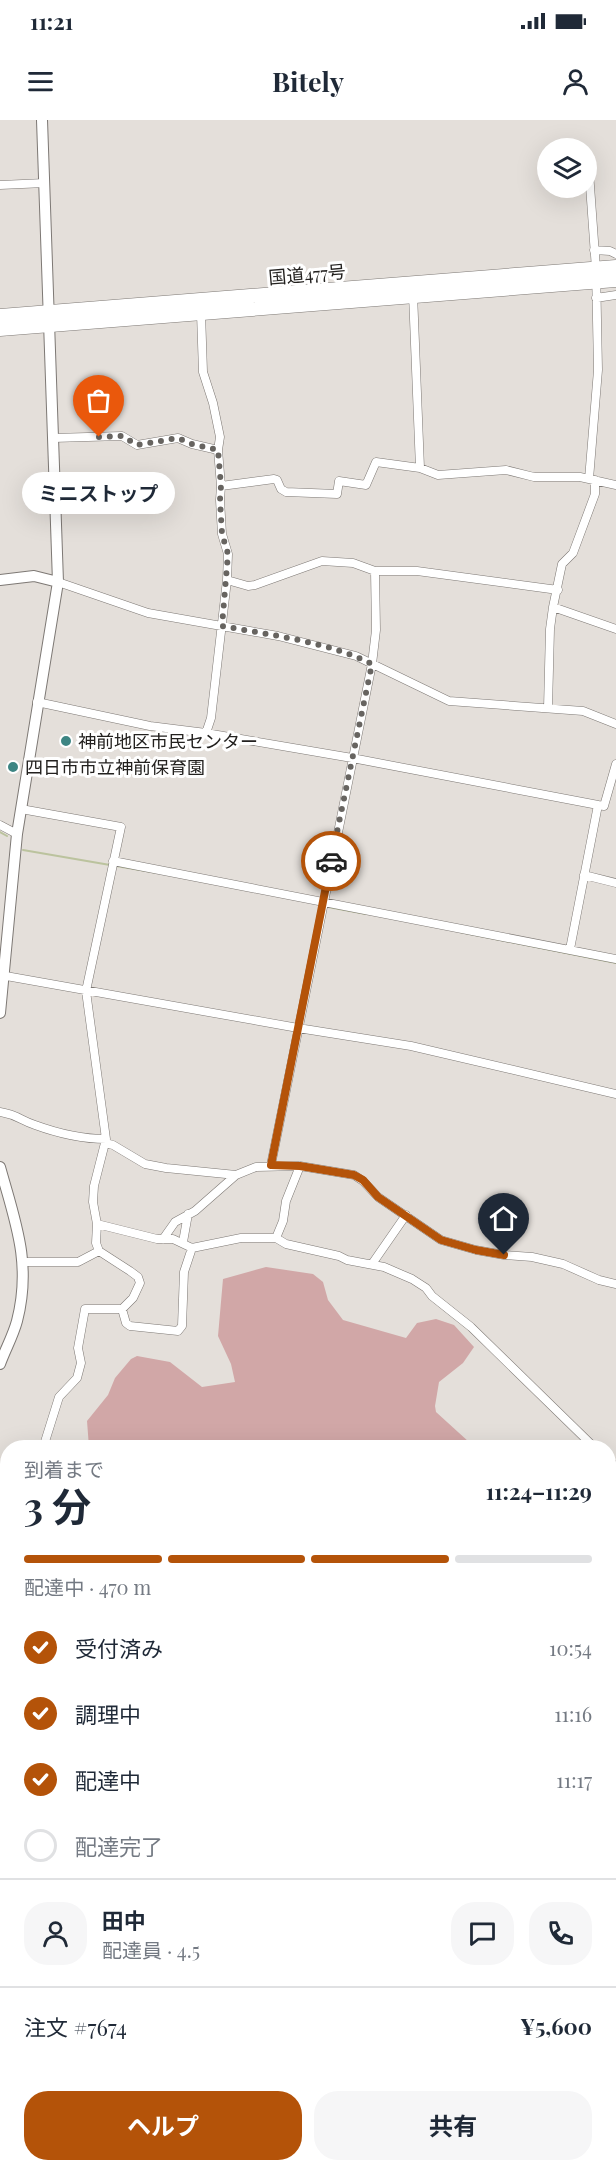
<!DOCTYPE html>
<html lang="ja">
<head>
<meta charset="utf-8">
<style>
  :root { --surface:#fff; --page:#f6f6f7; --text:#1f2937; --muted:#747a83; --line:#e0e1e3; --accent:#b45309 }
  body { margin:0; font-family:"Playfair Display","Noto Sans JP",serif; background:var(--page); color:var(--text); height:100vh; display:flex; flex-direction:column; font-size:22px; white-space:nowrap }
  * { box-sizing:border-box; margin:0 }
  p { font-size:20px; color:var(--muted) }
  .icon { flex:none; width:33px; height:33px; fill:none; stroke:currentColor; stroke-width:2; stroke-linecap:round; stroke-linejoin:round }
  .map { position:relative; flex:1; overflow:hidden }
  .sheet { position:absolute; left:0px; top:1320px; width:616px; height:732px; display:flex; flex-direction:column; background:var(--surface); border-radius:24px 24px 0 0; box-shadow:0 6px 24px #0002 }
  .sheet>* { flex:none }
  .fabs { position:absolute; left:537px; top:18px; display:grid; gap:12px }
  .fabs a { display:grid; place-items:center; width:60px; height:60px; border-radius:50%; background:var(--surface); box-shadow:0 6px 24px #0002; font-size:30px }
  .pin { position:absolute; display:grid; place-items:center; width:51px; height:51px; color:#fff; margin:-62px -26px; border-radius:50% 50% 50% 0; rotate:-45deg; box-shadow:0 0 6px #0007 }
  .pin .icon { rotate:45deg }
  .courier { position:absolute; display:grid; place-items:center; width:60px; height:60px; margin:-30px; border:4px solid #b45309; border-radius:50%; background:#fff; color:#222; box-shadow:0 2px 8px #0007 }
  .bubble { position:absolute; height:42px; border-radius:21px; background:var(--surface); box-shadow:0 6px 24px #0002; font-size:20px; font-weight:700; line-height:42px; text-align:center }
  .summary em { font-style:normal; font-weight:700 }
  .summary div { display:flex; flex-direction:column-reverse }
  .summary { display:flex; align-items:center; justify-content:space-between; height:102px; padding:0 24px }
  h1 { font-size:39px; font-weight:700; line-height:45px }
  .bar { display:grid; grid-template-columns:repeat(4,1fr); gap:9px 6px; align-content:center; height:72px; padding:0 24px }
  .bar i { height:8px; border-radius:4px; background:var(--line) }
  .bar .current { background:var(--accent) }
  .bar p { grid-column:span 4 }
  .line { display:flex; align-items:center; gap:15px; padding:0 24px; border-top:2px solid var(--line) }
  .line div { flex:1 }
  .round { display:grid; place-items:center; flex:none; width:63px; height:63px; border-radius:24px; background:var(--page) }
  ol { padding:0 24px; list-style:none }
  li { display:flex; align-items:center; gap:18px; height:66px }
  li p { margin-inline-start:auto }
  li .icon { padding:6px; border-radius:50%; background:var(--accent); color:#fff; stroke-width:4 }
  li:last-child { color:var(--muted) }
  li i { width:33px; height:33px; border:3px solid var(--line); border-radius:50% }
  .button { display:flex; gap:12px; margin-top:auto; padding:12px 24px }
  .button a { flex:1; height:69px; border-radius:24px; background:var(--accent); color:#fff; font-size:24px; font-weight:700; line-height:69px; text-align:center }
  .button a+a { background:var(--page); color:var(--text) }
  .status { display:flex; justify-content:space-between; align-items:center; height:42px; padding:0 30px; background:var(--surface); direction:ltr }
  .status svg { height:16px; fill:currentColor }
  header { display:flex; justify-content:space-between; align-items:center; height:78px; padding:0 24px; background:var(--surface); font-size:27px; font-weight:700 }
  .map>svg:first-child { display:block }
</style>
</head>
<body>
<div class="status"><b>11:21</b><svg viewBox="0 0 49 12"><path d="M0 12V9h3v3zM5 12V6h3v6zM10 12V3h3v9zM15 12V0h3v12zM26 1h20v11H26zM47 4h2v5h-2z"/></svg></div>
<header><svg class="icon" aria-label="menu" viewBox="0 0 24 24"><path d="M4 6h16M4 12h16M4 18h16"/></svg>Bitely<svg class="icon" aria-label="person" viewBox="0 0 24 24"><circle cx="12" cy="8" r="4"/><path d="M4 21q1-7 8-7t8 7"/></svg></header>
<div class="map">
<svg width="616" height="2052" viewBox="0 0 616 2052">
  <rect width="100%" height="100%" fill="#e4dfda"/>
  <path fill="#d1a7a7" d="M266 1147 313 1154 323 1162 328 1180 343 1200 406 1218 417 1203 436 1199 454 1205 474 1227 463 1243 439 1262 435 1286 436 1292 469 1322V1327H89L87 1301 108 1275 115 1258 131 1239 137 1236 170 1242 202 1267 235 1262 231 1244 218 1216 223 1159Z
    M609 1447 616 1480V1523L610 1528Z
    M616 1625 613 1642 616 1715 609 1712V1627Z"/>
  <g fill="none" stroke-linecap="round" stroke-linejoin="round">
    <path stroke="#bbc39e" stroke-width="2" d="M0 712 7 716
      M23 730 110 745
      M116 746 158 753
      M328 787 366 794
      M460 812 616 843
      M609 2009H610
      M527 2052 542 2044"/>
    <defs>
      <path id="street" d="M588 38 596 149 598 250 589 359
        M0 65 45 63
        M594 130 610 131 616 134
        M413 174 420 348
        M596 178 616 175
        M201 193 203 252 213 283 220 317 218 330 221 366 220 380 222 414 228 434 227 460 211 598 206 613
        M53 318 122 316 137 325 178 318 192 324 218 330
        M221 366 274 359 277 360 281 369 286 372 337 374 339 361 366 365 376 342 420 348 438 355 506 350 534 357H580L616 365
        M227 460 248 466 255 465 322 441 353 443 375 451H417L558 470
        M58 462 148 493 278 516 356 536 449 581 583 591 616 604
        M553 487 616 509
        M37 582 150 606 206 613 352 638 598 685 604 686 616 644
        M548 588 550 509 553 487 562 444 573 433 595 374V360
        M21 689 121 707 86 871 106 1019 94 1066 93 1082 97 1104 96 1123 99 1131 130 1151 138 1157 140 1163 133 1178 122 1189H85L78 1228 81 1243 77 1258 59 1277 43 1328
        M0 705 17 714
        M113 741 616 839
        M584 755 616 763
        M570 829 598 685
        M0 855 298 908 411 926 616 974
        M0 992C18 995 20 1000 35 1005 57 1013 83 1019 106 1019
        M105 1023 113 1025 145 1044 166 1048 236 1055 256 1047 300 1046 354 1055 363 1061 378 1077 441 1120 476 1130 504 1135 532 1137 563 1144 599 1160 616 1164
        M271 1045 372 544 376 510 375 451
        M97 1104 157 1119H173L192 1128 241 1118H276L286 1124 339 1136 347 1140 384 1147 412 1159 426 1168 432 1176 471 1207 595 1328
        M276 1118 283 1101 286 1081 300 1046
        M163 1119 175 1102 195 1091 236 1055
        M183 1122 188 1094
        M24 1142H78L99 1131
        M372 1144 406 1095
        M122 1189 126 1203 130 1206 178 1211 182 1206 184 1152 192 1128
        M609 1341 616 1347
        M0 1434 3 1421 8 1414
        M0 1554 8 1567
        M0 1604 8 1595
        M609 1825 616 1822
        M0 1834 8 1885
        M0 1910 8 1894
        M609 2016 616 2013
        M67 2044 70 2052
        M118 2052 144 2044
        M542 2052 556 2044"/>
      <path id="secondary" d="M0 460 34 456 58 462
        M0 893 17 714 58 462 42 0
        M0 1047C15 1101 32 1143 17 1201 13 1216 5 1230 0 1244
        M0 1761 8 1766
        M350 2044 354 2052"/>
      <path id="highway" d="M0 196 616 147
        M0 209 616 160"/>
    </defs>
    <use href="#street" stroke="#7d7874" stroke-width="9"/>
    <use href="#secondary" stroke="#7d7874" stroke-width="12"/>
    <use href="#highway" stroke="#7d7874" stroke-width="15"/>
    <use href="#street" stroke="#fff" stroke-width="8"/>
    <use href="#secondary" stroke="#fff" stroke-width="10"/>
    <use href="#highway" stroke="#fff" stroke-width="14"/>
  </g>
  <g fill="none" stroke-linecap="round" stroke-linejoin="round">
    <path stroke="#676460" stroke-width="6" stroke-dasharray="0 10.8" d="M99 317 122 316 137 325 178 318 192 324 218 330 221 366 220 380 222 414 228 434 222 506C270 515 329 522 372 544L331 741"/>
    <path stroke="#b45309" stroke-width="8" d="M331 741 271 1045 300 1046 354 1055 363 1060 378 1077 441 1120 476 1130 504 1135"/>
  </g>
  <g fill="#3d8583" stroke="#fff" stroke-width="2">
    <circle cx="66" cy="621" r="6"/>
    <circle cx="13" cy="647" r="6"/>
  </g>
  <g text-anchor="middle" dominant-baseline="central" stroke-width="6" stroke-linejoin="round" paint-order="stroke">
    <g font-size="18" fill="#23211f" stroke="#fff">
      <text transform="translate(307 154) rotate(-5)">国道477号</text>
    </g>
    <g font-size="18" fill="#23211f" stroke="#fff" text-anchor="start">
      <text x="78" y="621">神前地区市民センター</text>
      <text x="25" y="647">四日市市立神前保育園</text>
    </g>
  </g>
</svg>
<div class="fabs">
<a><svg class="icon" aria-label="layers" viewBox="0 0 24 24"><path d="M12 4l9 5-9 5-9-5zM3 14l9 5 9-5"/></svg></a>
</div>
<div class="pin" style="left:99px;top:317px;background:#ea580c"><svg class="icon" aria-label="bag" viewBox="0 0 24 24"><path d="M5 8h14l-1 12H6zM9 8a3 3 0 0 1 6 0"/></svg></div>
<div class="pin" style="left:504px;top:1135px;background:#1f2937"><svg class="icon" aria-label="home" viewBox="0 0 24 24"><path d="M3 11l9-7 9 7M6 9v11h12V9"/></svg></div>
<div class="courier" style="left:331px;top:741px"><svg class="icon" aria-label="car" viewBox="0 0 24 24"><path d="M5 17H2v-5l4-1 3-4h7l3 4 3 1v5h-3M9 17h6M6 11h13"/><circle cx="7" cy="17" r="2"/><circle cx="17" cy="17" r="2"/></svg></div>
<div class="bubble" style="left:22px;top:352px;width:153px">ミニストップ</div>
<section class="sheet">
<div class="summary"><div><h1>3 分</h1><p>到着まで</p></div><em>11:24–11:29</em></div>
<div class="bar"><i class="current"></i><i class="current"></i><i class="current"></i><i></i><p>配達中 · 470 m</p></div>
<ol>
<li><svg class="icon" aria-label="check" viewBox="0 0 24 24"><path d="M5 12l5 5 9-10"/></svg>受付済み<p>10:54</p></li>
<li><svg class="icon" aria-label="check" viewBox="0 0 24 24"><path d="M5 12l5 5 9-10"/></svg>調理中<p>11:16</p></li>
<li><svg class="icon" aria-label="check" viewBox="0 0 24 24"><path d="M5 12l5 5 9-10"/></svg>配達中<p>11:17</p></li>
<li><i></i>配達完了</li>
</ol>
<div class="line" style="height:108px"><a class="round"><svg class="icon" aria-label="person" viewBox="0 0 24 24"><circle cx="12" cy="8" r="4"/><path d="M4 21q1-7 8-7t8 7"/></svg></a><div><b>田中</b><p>配達員 · 4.5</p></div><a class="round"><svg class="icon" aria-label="chat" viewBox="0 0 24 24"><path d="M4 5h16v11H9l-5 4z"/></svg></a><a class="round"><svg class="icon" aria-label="phone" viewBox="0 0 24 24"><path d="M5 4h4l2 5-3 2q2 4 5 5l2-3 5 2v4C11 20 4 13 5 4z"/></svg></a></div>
<div class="line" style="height:78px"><div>注文 #7674</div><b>¥5,600</b></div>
<div class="button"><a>ヘルプ</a><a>共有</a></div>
</section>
</div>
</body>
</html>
